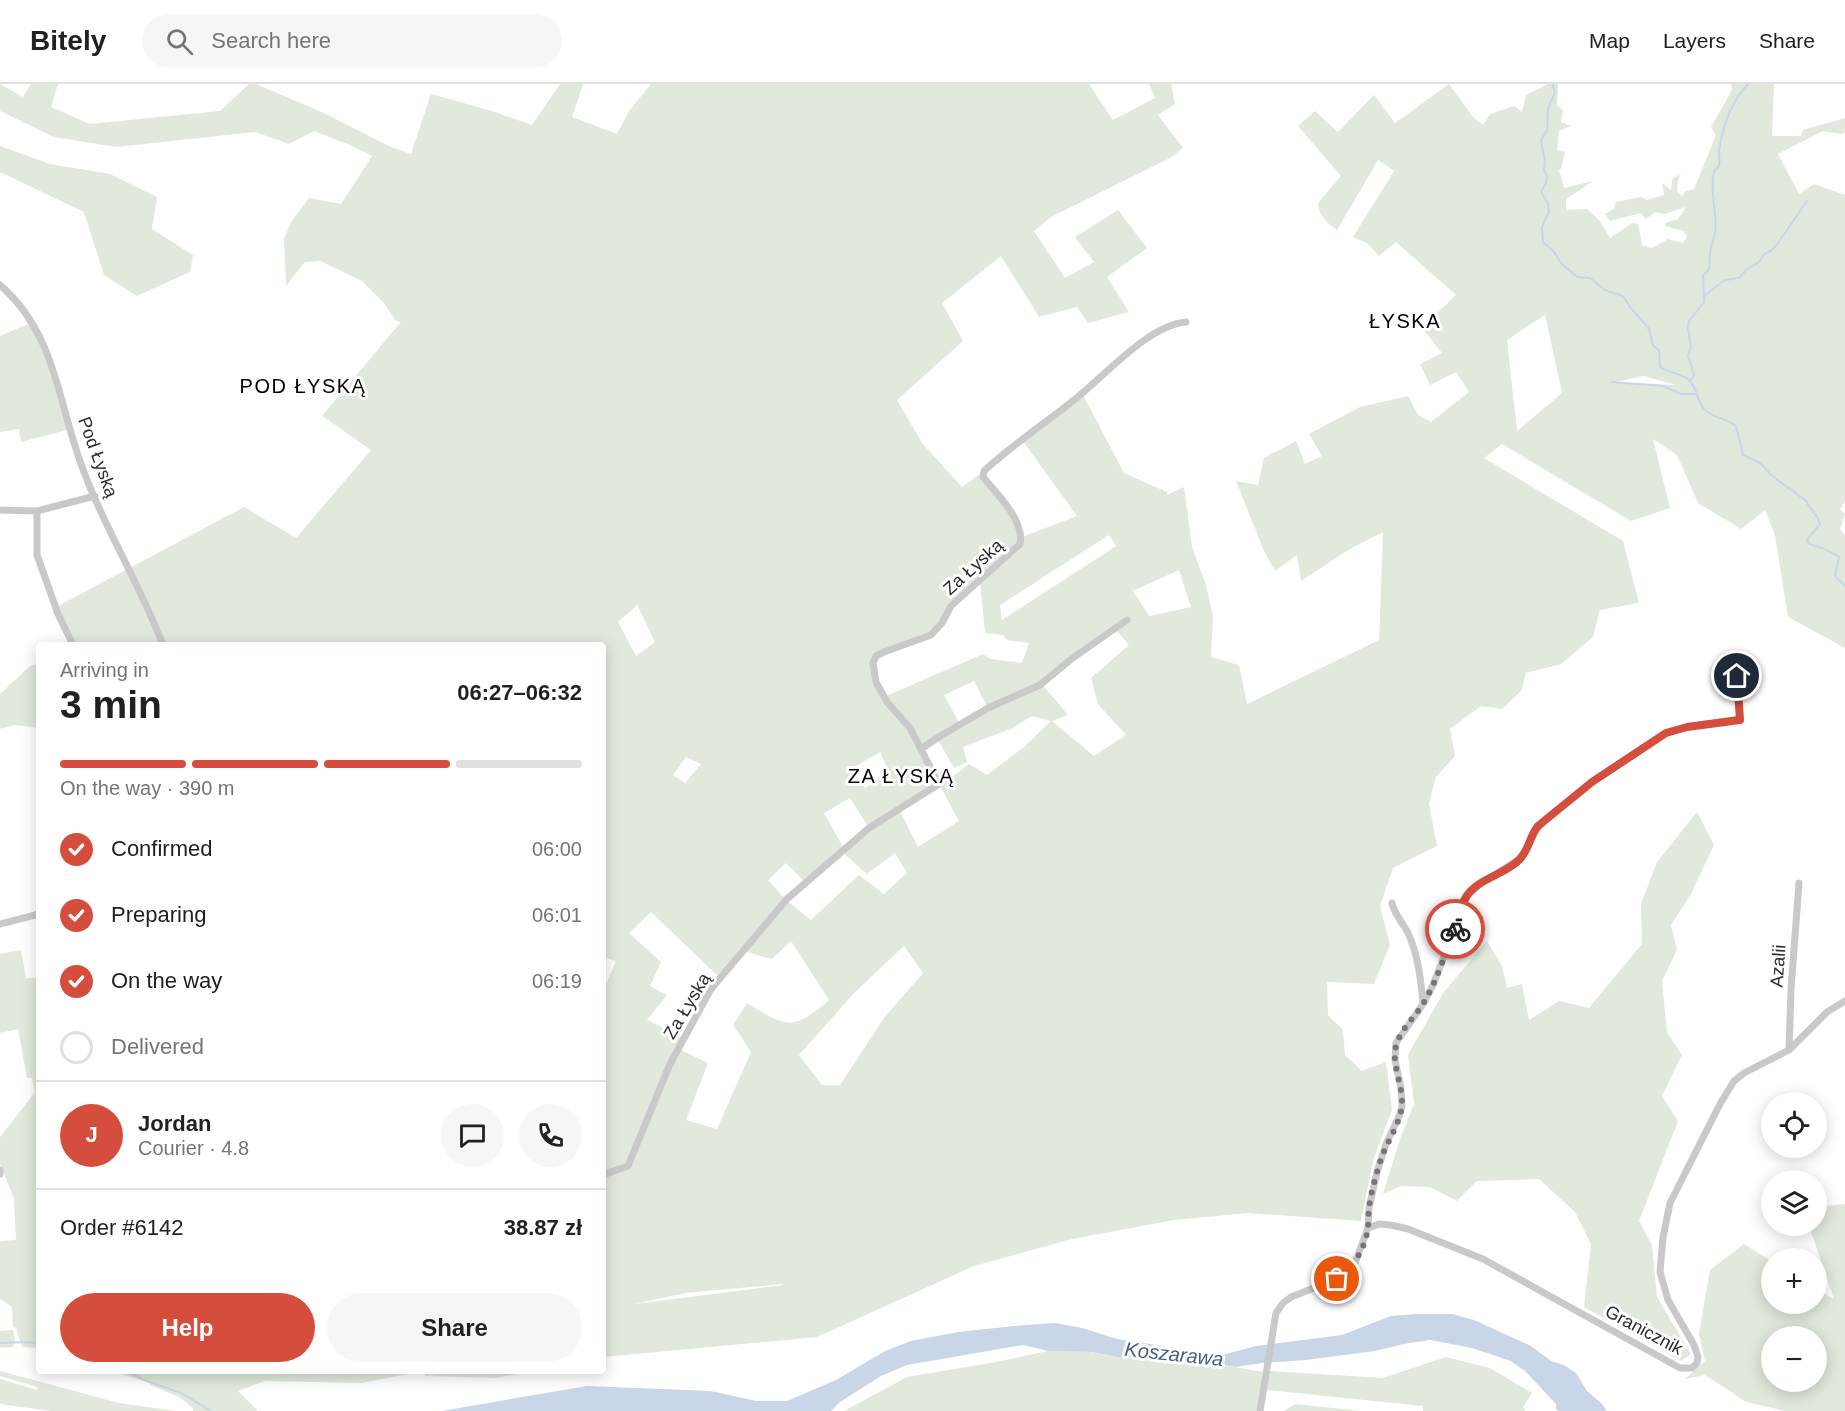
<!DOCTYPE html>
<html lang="en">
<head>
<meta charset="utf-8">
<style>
  :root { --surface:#fff; --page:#f6f6f6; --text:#202124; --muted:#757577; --line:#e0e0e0; --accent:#d44d3d }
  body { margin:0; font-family:Arial,sans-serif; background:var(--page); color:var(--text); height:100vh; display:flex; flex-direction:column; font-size:22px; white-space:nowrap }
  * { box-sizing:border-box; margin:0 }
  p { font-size:20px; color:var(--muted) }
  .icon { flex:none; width:33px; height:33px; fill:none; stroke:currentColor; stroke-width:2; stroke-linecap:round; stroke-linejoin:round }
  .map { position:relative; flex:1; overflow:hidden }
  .details { position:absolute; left:36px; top:558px; width:570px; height:732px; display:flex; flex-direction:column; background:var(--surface); border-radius:6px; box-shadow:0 3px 15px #0003 }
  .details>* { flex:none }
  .controls { position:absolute; left:1761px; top:1008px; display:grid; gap:12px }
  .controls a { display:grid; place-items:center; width:66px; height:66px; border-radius:50%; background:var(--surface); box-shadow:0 3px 15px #0003; font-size:30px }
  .pin { position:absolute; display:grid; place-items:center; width:51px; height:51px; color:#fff; margin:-26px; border:3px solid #fff; border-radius:50%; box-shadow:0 2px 6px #0007 }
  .courier { position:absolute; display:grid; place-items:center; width:60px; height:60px; margin:-30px; border:4px solid #d44d3d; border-radius:50%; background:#fff; color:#222; box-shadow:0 2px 8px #0007 }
  .summary em { font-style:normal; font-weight:700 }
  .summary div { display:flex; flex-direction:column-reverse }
  .summary { display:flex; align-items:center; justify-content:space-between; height:102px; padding:0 24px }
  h1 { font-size:39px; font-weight:700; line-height:45px }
  .bar { display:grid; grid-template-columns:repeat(4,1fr); gap:9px 6px; align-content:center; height:72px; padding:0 24px }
  .bar i { height:8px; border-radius:4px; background:var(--line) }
  .bar .current { background:var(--accent) }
  .bar p { grid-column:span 4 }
  .line { display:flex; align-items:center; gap:15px; padding:0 24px; border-top:2px solid var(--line) }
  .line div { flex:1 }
  .round { display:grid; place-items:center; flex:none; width:63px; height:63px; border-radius:32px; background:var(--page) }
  ol { padding:0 24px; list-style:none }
  li { display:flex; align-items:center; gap:18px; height:66px }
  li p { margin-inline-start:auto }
  li .icon { padding:6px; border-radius:50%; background:var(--accent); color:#fff; stroke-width:4 }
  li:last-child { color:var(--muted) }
  li i { width:33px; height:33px; border:3px solid var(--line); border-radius:50% }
  .action { display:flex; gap:12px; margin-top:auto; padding:12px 24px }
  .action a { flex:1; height:69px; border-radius:36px; background:var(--accent); color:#fff; font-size:24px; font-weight:700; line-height:69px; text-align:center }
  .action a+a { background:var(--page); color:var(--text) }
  header { display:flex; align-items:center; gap:36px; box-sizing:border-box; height:84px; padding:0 30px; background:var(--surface); border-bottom:2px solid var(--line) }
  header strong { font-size:28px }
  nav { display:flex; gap:33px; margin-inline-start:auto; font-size:21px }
  .search { width:420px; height:54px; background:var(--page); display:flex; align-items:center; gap:15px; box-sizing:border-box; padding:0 21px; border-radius:33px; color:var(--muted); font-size:22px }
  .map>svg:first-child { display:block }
</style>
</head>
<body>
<header>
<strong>Bitely</strong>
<div class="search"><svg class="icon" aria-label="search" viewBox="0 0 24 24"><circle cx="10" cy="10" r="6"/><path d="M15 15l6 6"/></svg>Search here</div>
<nav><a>Map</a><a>Layers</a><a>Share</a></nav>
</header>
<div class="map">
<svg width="1845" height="1327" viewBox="0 0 1845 1327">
  <rect width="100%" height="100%" fill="#fff"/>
  <path fill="#e0e9db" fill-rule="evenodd" d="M0 0 23 13 31 0H58L51 23 90 40 220 27 249 0H256L324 29 391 63 411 70 431 10 492 27 532 41 560 0H583L572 33 617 50 629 27 651 0H1089L1113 36 1155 14 1149 0H1171L1175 20 1158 31 1183 64 1170 74 1051 133 1034 147 1065 194 1094 178 1075 153 1118 126 1147 164 1107 193 1129 228 1088 239 1077 223 1039 233 1001 172 942 219 963 257 897 316 922 359 962 403 984 387 1022 453 1077 432 1022 356 1077 315 1084 313 1124 389 1167 408V411L1184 403 1192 463 1206 501 1213 533 1211 573 1239 581 1247 620 1379 556 1383 448 1350 465 1301 497 1297 471 1275 487 1264 467 1236 397 1258 401 1264 374 1296 357 1305 380 1322 372 1309 350 1360 323 1408 312 1418 331 1431 338 1469 308 1456 288 1430 301 1420 280 1442 269 1422 244 1456 211 1396 158 1379 172 1367 159 1353 153 1394 87 1378 76 1337 146C1326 138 1319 132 1318 119L1341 92 1298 42 1315 27 1338 48 1374 11 1395 39 1449 0 1473 33 1483 41 1490 30 1514 22 1522 28 1526 11 1548 0H1558L1557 21 1563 26 1561 38 1571 42 1559 47 1557 66 1565 68 1561 85 1559 86 1564 104 1593 97 1566 115V126L1587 125 1599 136 1610 154 1632 139 1638 140 1642 161 1652 164 1668 155 1683 159 1687 152 1683 147 1665 142V139L1678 135 1686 123 1664 130 1655 128 1646 135 1641 129 1610 137 1605 130 1614 125 1616 118 1642 113 1647 116 1664 111 1662 99 1671 106 1673 94 1681 90 1678 96 1677 107 1682 112 1686 107 1694 105 1716 51 1711 43 1732 6 1731 0H1774L1772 52H1801L1803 46 1845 34V48L1842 50 1823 47 1778 70 1799 110 1814 100 1845 111V417L1840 425 1845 430 1840 445 1845 451V564L1788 533 1775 451 1765 426 1741 445 1698 419 1677 371 1653 355 1670 424 1631 437 1502 360 1484 374 1623 457 1639 519 1600 526 1593 553 1561 580 1526 589 1521 607 1502 625 1481 622 1450 645 1455 672 1436 693 1429 719 1437 762 1393 784 1380 822 1390 861 1374 900 1327 898 1328 931 1343 946 1345 971 1362 987 1386 978 1392 1026 1373 1077 1361 1137 1248 1129 1174 1136 1072 1155 974 1182 817 1253 603 1273V907L616 877 603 873V561H73L58 522 244 423 296 454 371 366 322 332 401 238 395 236 384 219 362 197 320 177 305 178 286 202 284 155 291 138 309 114 341 120 372 72 350 61 314 47 289 60 255 48 116 63 54 53 0 27ZM1545 231 1562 309 1517 347 1507 256ZM1644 292 1676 301 1615 298ZM1109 451 1116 462 1002 536 1000 521ZM1179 486 1191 523 1149 532 1133 507ZM980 497 985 549 1003 551 1007 556 1029 559 1022 579 991 575 983 570 884 613 873 579 876 572 937 545 951 522ZM637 521 655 558 636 572 618 538ZM1116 546 1129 561 1091 594 1098 620 1126 651 1094 672 1052 637 1068 631 1043 601H1040ZM974 597 988 624 960 640 944 611ZM1032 632 1051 637 1024 663 987 691 969 680 940 702 959 737 918 763 899 725 939 700 921 665 937 654 954 684 967 678 963 663 1013 644ZM880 668 889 688 865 704 851 685ZM686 673 701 680 685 699 673 691ZM850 714 869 744 842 768 867 790 895 769 907 789 884 810 859 791 811 836 786 816 768 796 786 779 806 799 843 763 824 729ZM651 828 720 894 743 867 772 875 791 857 829 916C792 948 787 943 747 919L733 941 751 968 717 1045 686 1036 708 979 679 965 684 954 647 936 667 911 650 902 661 878 629 849ZM904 862 923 889 884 934 840 1001H822L799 971 855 908ZM783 1200V1201L635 1220 685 1209Z
    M0 62 50 80 110 90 157 113 152 145 193 171 190 188 137 212 104 191 84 128 0 88Z
    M33 238 71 345 21 358 19 345 0 348V252Z
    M39 580V644L15 641 0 645V610L30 582Z
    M1697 728 1714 761 1691 810 1671 841 1677 866 1662 897 1667 948 1682 971 1662 1012 1678 1037 1639 1137 1652 1161 1657 1213 1691 1270 1681 1277 1584 1223 1591 1160 1575 1128 1539 1095 1477 1097 1457 1117 1430 1103 1401 1102 1383 1110 1401 1052 1414 1020 1408 971 1443 909 1487 857 1502 882 1507 904 1522 900 1529 936 1559 917 1589 924 1642 860 1641 820 1657 778Z
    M21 866 26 894H38L39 899V1264L22 1263 16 1244 13 1243 12 1223 0 1215V1157L16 1156 14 1115 0 1079V1053L35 1008 32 994H27L18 945 0 949V870Z
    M1845 1120V1327H1785L1746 1318 1705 1291 1685 1295 1705 1277 1699 1250 1710 1186 1744 1160 1771 1177 1772 1220H1816L1817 1205 1834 1215 1809 1142H1816L1817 1123ZM1772 1252H1816V1298H1772Z
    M13 1246 15 1256 13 1263 0 1264V1247Z
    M1048 1267 1090 1268 1123 1274 1198 1277 1264 1288 1258 1327H844L907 1293 996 1278Z
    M1446 1273 1490 1284 1532 1309 1523 1323 1526 1327H1423V1322L1267 1306 1270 1287 1383 1294Z
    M0 1287 119 1319 176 1327H51L0 1320V1295L37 1306 38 1303 0 1292Z
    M111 1287H422L362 1299 265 1297 238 1307 258 1327H193V1324L179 1313 150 1301V1299Z
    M422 1287H432L429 1292 442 1287H533L496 1294 426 1292Z
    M1295 1320 1361 1327H1284Z"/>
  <path fill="#c8d6e7" d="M1416 1230H1452L1474 1236 1531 1262 1551 1277 1564 1281 1576 1289 1587 1307 1601 1319 1607 1327H1559L1556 1325V1320L1525 1287 1511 1277 1472 1264 1430 1256 1404 1260 1375 1267 1306 1276 1262 1279 1236 1283 1198 1277 1123 1274 1092 1268 1048 1267 1023 1261 907 1281 881 1292 840 1318 831 1327H442L587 1302 711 1307 756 1317H787L836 1296 885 1267 911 1257 958 1248 1014 1242 1056 1239 1082 1244 1117 1255 1222 1271 1256 1262 1342 1251 1391 1232Z"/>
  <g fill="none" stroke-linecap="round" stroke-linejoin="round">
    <path stroke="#c8d6e7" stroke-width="2" d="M1553 1 1555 9 1548 24 1547 46 1541 57 1545 78 1544 86 1547 92 1546 99 1541 108 1548 119 1549 127 1542 143 1543 158 1554 168 1561 179 1577 193 1590 194 1605 206 1623 212 1630 223 1649 245 1653 261 1659 267 1660 283C1668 289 1682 289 1690 297 1698 306 1697 319 1706 327 1715 334 1727 335 1736 342L1743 371 1760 379 1771 391 1805 416 1817 433 1820 440 1807 456 1809 460C1817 462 1833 468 1839 473L1835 492 1845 502
      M1704 212 1725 196 1739 194 1746 186 1759 178 1765 169 1771 167 1778 159 1807 117
      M1612 298 1663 302 1681 310H1697
      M1690 298 1694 291 1688 271 1691 263 1688 244 1689 237 1704 218 1703 191C1712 186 1709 179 1710 171 1710 162 1714 156 1715 149 1718 132 1709 104 1714 88 1717 81 1717 88 1719 81 1720 76 1719 71 1719 67 1722 44 1732 16 1748 0
      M0 1259 28 1258 39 1259
      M126 1287 147 1297 181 1309 211 1327"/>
    <path stroke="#c9c9c9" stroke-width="7" d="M0 201C55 249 57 313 80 377 102 440 139 498 163 561
      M0 426 37 427 95 412
      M37 427V471L58 530 73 561
      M921 665 937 654 988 624 1040 601 1070 576 1127 536
      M1392 819C1394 830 1403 839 1408 849 1418 870 1421 897 1423 920
      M0 840 39 830
      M1789 966 1791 905 1799 799
      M0 1086V1090
      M603 1091 628 1082 670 980 711 905 787 815 869 744 939 700 910 644 887 618 876 598 873 579 876 572 884 568 931 551 942 539 951 522 1020 460C1025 437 997 410 983 393L984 387C1012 361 1044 340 1074 316 1104 293 1148 241 1186 238
      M1368 1144 1379 1140 1391 1141 1408 1145 1483 1175 1680 1284H1692L1697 1279 1698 1273 1694 1261 1668 1216 1660 1188 1663 1153 1670 1119 1720 1020 1734 997 1744 989 1789 966 1827 928 1845 917
      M1260 1327 1276 1229 1283 1219 1291 1213 1337 1195 1345 1191 1355 1179 1368 1144 1369 1124 1377 1088 1386 1060 1400 1030 1402 1022 1401 1004 1395 976 1396 959 1423 920 1433 901 1467 812 1480 800 1518 776 1526 766 1533 749 1547 734 1592 698 1666 649 1687 643 1740 635 1737 592"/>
  </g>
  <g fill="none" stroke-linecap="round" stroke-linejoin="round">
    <path stroke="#767676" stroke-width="6" stroke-dasharray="0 10.8" d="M1337 1195C1353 1186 1367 1161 1368 1142 1369 1136 1368 1130 1369 1124 1371 1108 1376 1091 1381 1075 1387 1058 1401 1038 1402 1020 1403 1002 1391 979 1396 962 1400 946 1414 934 1423 920 1437 897 1445 870 1455 845"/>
    <path stroke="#d44d3d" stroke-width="8" d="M1455 845C1459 834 1460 823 1466 813 1478 794 1505 791 1520 775 1529 765 1530 752 1538 742L1592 698 1666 649 1687 643 1740 636 1737 592"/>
  </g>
  <g text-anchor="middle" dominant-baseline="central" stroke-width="6" stroke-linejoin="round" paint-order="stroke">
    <g font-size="18" fill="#2c2c2c" stroke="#fff">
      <text transform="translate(98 373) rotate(70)">Pod Łyską</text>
      <text transform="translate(973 483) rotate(-42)">Za Łyską</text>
      <text transform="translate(1778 882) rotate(-86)">Azalii</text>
      <text transform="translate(687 922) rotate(-59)">Za Łyską</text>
      <text transform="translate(1644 1246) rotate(28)">Granicznik</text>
    </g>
    <g font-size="20" letter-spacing="1.5" fill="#000" stroke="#fff">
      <text x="1405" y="237">ŁYSKA</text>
      <text x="303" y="302">POD ŁYSKĄ</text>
      <text x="901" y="692">ZA ŁYSKĄ</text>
    </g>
    <g font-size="20" font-style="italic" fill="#426086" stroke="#fff">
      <text transform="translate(1174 1270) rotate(6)">Koszarawa</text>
    </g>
  </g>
</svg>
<div class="controls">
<a><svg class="icon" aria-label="locate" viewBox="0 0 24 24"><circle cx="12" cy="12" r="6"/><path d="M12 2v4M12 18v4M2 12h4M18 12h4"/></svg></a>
<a><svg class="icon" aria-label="layers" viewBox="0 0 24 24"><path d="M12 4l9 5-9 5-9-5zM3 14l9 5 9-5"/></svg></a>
<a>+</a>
<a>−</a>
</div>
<div class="pin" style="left:1337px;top:1195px;background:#ea580c"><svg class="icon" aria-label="bag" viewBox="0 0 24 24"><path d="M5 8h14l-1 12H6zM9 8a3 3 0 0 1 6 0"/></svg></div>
<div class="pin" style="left:1737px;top:592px;background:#1f2937"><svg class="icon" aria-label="home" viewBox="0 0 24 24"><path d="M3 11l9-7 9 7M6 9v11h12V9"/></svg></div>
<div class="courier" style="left:1455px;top:845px"><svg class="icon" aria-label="bike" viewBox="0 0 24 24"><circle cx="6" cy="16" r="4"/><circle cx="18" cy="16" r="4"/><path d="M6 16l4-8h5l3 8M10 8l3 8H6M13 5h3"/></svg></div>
<section class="details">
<div class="summary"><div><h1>3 min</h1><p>Arriving in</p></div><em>06:27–06:32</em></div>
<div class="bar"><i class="current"></i><i class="current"></i><i class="current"></i><i></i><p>On the way · 390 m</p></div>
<ol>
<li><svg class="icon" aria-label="check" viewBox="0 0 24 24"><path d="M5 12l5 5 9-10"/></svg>Confirmed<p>06:00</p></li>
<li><svg class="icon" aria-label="check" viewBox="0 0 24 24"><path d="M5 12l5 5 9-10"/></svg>Preparing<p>06:01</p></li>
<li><svg class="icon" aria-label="check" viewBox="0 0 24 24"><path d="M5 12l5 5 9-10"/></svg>On the way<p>06:19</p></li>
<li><i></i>Delivered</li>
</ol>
<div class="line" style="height:108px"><b class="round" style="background:var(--accent);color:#fff">J</b><div><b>Jordan</b><p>Courier · 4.8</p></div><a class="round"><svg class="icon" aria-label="chat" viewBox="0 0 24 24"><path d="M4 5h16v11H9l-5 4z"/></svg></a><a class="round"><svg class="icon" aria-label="phone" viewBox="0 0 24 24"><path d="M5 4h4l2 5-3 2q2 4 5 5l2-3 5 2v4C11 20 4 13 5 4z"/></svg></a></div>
<div class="line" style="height:78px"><div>Order #6142</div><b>38.87 zł</b></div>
<div class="action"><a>Help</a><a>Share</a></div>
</section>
</div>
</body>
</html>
